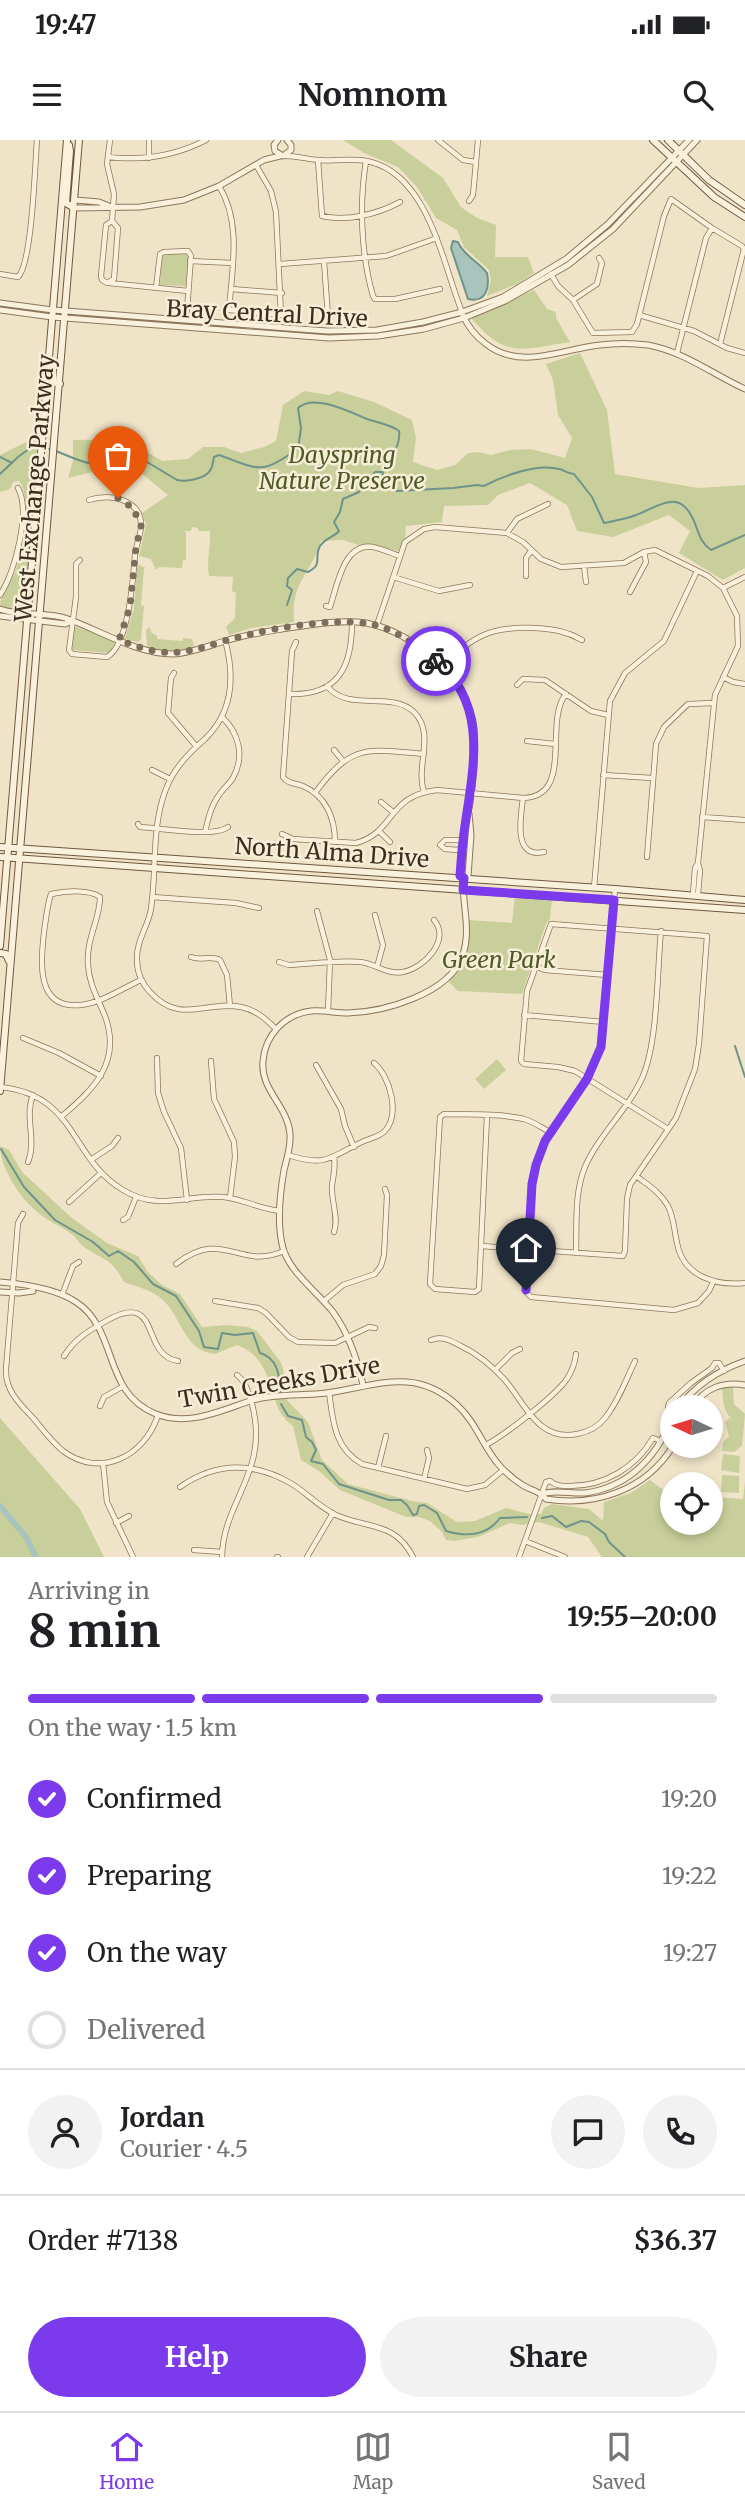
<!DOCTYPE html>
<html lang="en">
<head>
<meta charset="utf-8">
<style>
  :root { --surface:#fff; --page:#f2f2f2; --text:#202124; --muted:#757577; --line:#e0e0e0; --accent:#7c3aed }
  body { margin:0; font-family:Merriweather,serif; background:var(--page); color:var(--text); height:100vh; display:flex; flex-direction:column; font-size:26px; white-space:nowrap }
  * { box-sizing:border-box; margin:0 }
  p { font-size:23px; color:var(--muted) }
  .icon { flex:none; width:38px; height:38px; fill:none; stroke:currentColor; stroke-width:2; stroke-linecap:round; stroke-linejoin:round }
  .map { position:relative; height:1417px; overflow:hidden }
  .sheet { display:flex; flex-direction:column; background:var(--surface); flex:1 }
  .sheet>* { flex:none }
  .needle { width:46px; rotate:274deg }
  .fabs { position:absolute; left:660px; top:1255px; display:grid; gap:14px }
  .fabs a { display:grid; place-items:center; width:63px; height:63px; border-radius:50%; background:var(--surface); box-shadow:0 4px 10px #0003; font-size:35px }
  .pin { position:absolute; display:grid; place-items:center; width:60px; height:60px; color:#fff; margin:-72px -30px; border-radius:50% 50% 50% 0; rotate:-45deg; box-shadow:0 0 7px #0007 }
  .pin .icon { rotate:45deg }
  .courier { position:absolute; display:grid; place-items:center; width:70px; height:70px; margin:-35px; border:5px solid #7c3aed; border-radius:50%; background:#fff; color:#222; box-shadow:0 2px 9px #0007 }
  .head em { font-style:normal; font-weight:700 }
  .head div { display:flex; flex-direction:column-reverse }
  .head { display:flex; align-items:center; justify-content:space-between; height:119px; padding:0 28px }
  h1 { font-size:46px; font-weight:700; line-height:52px }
  .bar { display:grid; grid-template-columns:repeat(4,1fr); gap:10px 7px; align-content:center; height:84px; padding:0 28px }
  .bar i { height:9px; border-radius:5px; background:var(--line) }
  .bar .active { background:var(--accent) }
  .bar p { grid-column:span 4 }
  .line { display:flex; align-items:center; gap:18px; padding:0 28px; border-top:2px solid var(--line) }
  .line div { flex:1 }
  .round { display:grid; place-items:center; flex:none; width:74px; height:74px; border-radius:37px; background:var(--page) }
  ol { padding:0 28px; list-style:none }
  li { display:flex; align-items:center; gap:21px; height:77px }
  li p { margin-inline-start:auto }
  li .icon { padding:7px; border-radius:50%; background:var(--accent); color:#fff; stroke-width:4 }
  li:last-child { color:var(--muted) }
  li i { width:38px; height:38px; border:4px solid var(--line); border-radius:50% }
  .button { display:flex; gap:14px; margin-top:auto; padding:14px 28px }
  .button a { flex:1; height:80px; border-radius:42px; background:var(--accent); color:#fff; font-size:28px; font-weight:700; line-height:80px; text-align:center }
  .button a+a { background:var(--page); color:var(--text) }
  .status { display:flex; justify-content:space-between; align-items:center; height:49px; padding:0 35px; background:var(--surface); direction:ltr }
  .status svg { height:19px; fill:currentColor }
  header { display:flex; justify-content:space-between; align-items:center; height:91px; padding:0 28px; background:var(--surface); font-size:32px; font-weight:700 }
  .tabs { display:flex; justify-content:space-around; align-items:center; height:98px; border-top:2px solid var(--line); background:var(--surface); font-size:19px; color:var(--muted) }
  .tabs a { display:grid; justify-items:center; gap:4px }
  .tabs .active { color:var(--accent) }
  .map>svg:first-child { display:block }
</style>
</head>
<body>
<div class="status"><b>19:47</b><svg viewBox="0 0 49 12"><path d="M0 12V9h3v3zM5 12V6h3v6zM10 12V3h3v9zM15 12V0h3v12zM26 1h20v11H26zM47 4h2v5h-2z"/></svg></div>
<header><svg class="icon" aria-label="menu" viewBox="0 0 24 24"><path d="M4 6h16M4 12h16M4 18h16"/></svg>Nomnom<svg class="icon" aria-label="search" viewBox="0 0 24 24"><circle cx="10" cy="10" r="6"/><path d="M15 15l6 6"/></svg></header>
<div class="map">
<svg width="745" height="1417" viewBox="0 0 745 1417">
  <rect width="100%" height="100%" fill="#f0e4c8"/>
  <path fill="#c9cf9b" d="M343 0H391L443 38 461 67 477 78 496 85 495 117H528L534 133 517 144 487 156 491 140 489 130 464 107 457 90 436 78 417 47 398 27 364 13Z
    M182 111 189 116 186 146 160 145 162 116Z
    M534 150 547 169 556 172V178L570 202C521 209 507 220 471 178Z
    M580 213 607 270 615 334 699 348 745 345V428L723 440 679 413 690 391 669 375 613 397 577 391 567 365 530 343 498 355 488 365 444 366 442 382 406 386 405 400 398 411 371 404 358 405 343 400 321 401C310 436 291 441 294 482L251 488 229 495 226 487 235 478 236 453 232 451 233 437 209 436C206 424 211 405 210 391H198V388L192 387 191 391H182L186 392V420H183L182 428 159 427 156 430 151 419 139 416 146 385 142 373 168 355 135 328 105 329 68 338 73 321V300L141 299 142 309 162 321 188 319 203 307H224L241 313 264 307 276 301 283 265 304 251 329 255 338 251 374 262 412 280 416 297 413 322 437 330 455 325 468 313 478 312 491 315 510 310 531 309 565 318 572 298 558 275 553 240 546 224Z
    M38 296 26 470C19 473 7 470 0 467 0 453 10 445 15 432 22 415 32 355 19 341L13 342 10 349 0 352V315Z
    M140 425 146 428H144L141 465 144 466 141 500 138 502 125 499 134 468 137 426Z
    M76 487 113 500 115 503 110 513 72 510 73 489Z
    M150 487 151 492 157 496V499L183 501V498L192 499 194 506C182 513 161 511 147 507L146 490Z
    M515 755 552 758 550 779 546 784 522 854 458 851 449 842C464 821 470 805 469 780L512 783Z
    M497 919 506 930 484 949 475 939Z
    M0 1006 9 1010 22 1032 72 1078 107 1103 138 1116 147 1131 162 1145 180 1154 202 1187 226 1185 248 1187 257 1191 280 1221 283 1228 287 1260 308 1282 322 1320 348 1344 412 1361 427 1363 457 1382 475 1381 506 1368 529 1374H541L544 1368 552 1364 589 1369 603 1381 604 1362 631 1353 650 1340 672 1357V1382H710L711 1367 712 1371H716V1357L743 1359 745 1341V1417H602L588 1397 539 1382 522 1385 510 1383 478 1397 454 1401 446 1400 442 1392 430 1381 419 1377H406L340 1350 319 1331 301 1320 293 1286C264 1266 279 1221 237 1205L215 1214C184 1211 182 1178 163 1160 153 1150 137 1147 124 1142 110 1116 105 1122 84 1107 80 1104 77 1099 73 1095 61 1086 47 1081 36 1071 20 1058 0 1027 0 1006Z
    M731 1246 733 1247 734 1264 745 1274 742 1306 734 1312 722 1311 723 1303 729 1296 725 1282 729 1278 735 1283C723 1272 723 1262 722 1247Z
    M0 1278 80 1369 104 1417H0Z
    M723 1314 740 1316 739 1333 721 1330Z
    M722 1335 739 1336V1353L721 1352Z"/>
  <path fill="#a9c4bc" stroke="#6f938a" stroke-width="2" d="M453 101 458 102C463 115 479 122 487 133 490 148 486 163 468 159L451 108Z"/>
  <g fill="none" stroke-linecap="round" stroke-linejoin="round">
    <path stroke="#6f938a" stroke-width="2" d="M56 311C71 317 87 325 104 325 116 325 129 318 142 319L177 340C187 342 206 339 211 329 213 325 213 321 214 317L219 315C261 330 259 335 298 309L301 288 298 268C314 253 350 272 367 279 378 283 390 284 399 291 402 313 379 322 382 344L397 351 453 348 477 345 484 346C503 336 537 323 559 329 565 330 567 334 574 334L592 357 604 383C614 381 626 379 636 375 656 368 678 348 692 377 699 390 698 401 711 410L745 395
      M0 317 12 323
      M0 334 18 317 33 306 50 309
      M287 465 292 450 287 446 288 438 297 429 308 432C324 424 313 418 320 406 325 398 334 397 339 391L334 382 340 372 343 359 359 352 375 332H381
      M735 906 745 937
      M1 1009 24 1047 55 1080 93 1102 109 1116 118 1111 134 1122 153 1144 176 1156 199 1191 204 1207 218 1209 222 1193 235 1195 253 1193 260 1213C277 1218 279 1233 281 1251
      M281 1264 288 1276 302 1280 306 1297 312 1302 316 1310 311 1321 323 1324 339 1344 389 1360H401L407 1365 413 1375 417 1374 419 1366 424 1365 437 1373 446 1391C466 1397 487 1396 500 1378L527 1377
      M542 1378 552 1376 566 1387 581 1381 589 1382 605 1394 609 1402 625 1417"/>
    <path stroke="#a9c4bc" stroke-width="6" d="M0 1366 26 1397 36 1417"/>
    <defs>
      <path id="minor" d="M110 0 107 24 114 54 112 81
        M438 0 463 20 476 22
        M286 16C297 16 307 19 318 20 336 22 353 17 371 22 429 37 443 125 462 172
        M108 17C142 21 175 16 206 0
        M149 18V0
        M318 20 322 76C347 82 378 74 400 62
        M366 21C359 64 361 114 373 156L375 159H395L440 149
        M219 46C242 83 232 129 229 170L281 175 276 72 271 51 256 25
        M469 61 473 55 478 0
        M112 81 118 88 114 139 107 143 102 140 101 136 106 85Z
        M190 121 233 123
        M324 121 328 177
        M280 124 386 116 437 98
        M0 134 18 137C32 124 35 25 37 0
        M551 134 558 146 573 160 593 193 632 192 637 184 664 76 671 59 712 88 742 106 744 109 720 204
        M109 143 188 151
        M156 148 160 114 164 112 188 111 191 116 187 171 185 176 179 179
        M231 149 282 153
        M573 160 597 144 602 123 599 118
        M639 175 694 191 727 208 745 213
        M677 213 706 98 712 88
        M507 393 517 379 548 364
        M80 420 76 424V457L69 510 72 514 107 517C129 505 133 438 135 415 136 405 140 397 141 388 143 359 110 353 89 360
        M584 426 586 442
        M526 436V418L531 411
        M393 437 439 451 470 445
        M723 448 745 437
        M630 452 646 422 644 412
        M0 455C15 433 31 371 18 348
        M326 466 330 467C337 447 343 402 373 407 382 409 391 413 400 416
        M377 485 405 402 424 389 435 387 507 393 523 402 541 419 561 427 624 423 644 412 655 410 708 436 723 448 737 476 738 506 715 555 698 723 695 728 693 754 695 756
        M225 500C235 536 233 572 205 599 189 613 174 628 166 649 151 687 157 729 151 769 148 787 136 801 137 820 137 832 142 844 151 853 180 885 208 860 241 867 256 870 266 879 276 889
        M296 502 292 511 283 637C288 644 295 643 303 646 326 656 335 678 335 702
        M443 526C472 496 492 486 535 488 553 489 566 491 582 500
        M174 533 171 538 168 573 196 606
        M723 537 733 542 745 544
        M517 545 523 539 545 540 591 571 608 575
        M327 546C348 573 391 550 414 572 436 594 415 626 424 652
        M289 554C339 556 352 526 352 482
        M527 601 555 604
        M334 610 343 621
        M152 630 170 639
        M603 635 652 638
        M315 653C352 603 366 609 424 614
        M523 658C521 676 512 719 544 712
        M381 662 393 672
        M702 677 745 680
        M138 684 140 687C159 688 214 698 228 687
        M379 691 390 702
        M205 692C208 679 211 666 219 655 223 649 229 644 233 638 245 616 239 593 222 577
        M282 694 293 699 356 703C396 692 386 656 437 650L523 658C575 657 543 581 566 554
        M445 700H459L463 705 458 710 445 709 440 705Z
        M647 717 656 604 664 587 688 564 714 563
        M594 748 610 561 625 533 664 501 697 431
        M615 749 601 907 587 939 545 1001 536 1025 531 1053 526 1152 531 1157 674 1170 698 1163 709 1151 713 1142
        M696 755 698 754 700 731 698 723
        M152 757 236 763 259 768
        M317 771 330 820 328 872
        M375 775 383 805 377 827
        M191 817C201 821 211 815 220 820L227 835 230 866
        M279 822 289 825C313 824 338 820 361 822 376 824 387 835 403 832 424 828 451 800 434 780
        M535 826 545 830 608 835
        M524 875 604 882
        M23 898 59 913 101 936
        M157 918 158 953 164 972 181 1008 187 1060
        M211 921 214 959 234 1002 235 1017 230 1058
        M316 925 341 969 345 986 354 1007
        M0 947C78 955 69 1018 123 1050 159 1072 186 1054 223 1057 243 1059 260 1069 280 1071
        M62 976C94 949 122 922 105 876 98 859 89 844 88 825 86 798 100 780 100 757 89 749 65 751 51 754 47 766 46 779 44 792 41 821 35 870 81 865 101 863 123 848 141 840
        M487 976 479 1149 475 1152 435 1149 430 1144 440 977 444 974C469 975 499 973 524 979 534 982 542 988 550 992
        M288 1015C328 1028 331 1016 364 1001 371 998 378 997 384 992 401 975 390 936 374 923
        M92 1019 112 1006 118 998
        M28 1022C37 1000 24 977 33 955
        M636 1036C648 1045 660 1052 668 1066 674 1078 674 1090 677 1103 683 1136 715 1146 745 1143
        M69 1062 101 1033
        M23 1074 18 1083 6 1229C5 1251 20 1264 34 1279 43 1290 52 1302 63 1311 101 1339 145 1316 158 1275
        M123 1080 128 1077 136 1057
        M334 1092C339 1078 331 1061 332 1046 333 1036 336 1028 334 1017
        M481 1106 623 1116 625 1111 627 1059 630 1045 676 978 695 929 699 904 707 796 551 784 527 851 521 921 524 924 558 927 575 931 668 989
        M576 1113C577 1086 574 1053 585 1027 599 994 629 969 643 936 658 900 657 832 661 791
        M176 1124C224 1087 238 1131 284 1111
        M62 1155 73 1126 79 1122
        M215 1161 258 1168 266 1173 289 1197 298 1202 335 1203 369 1187 375 1188
        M324 1161 343 1145 375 1134 381 1126 384 1115 387 1055 385 1049
        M431 1200C442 1195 451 1201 461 1206 478 1214 492 1226 504 1239 525 1263 538 1302 577 1294 588 1292 598 1287 605 1278 618 1262 626 1240 635 1221
        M64 1216C75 1199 88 1191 106 1181 163 1149 139 1215 178 1221
        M495 1230 512 1213 520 1209
        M329 1252C333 1281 334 1308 362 1324L467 1349 485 1345 503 1330
        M100 1266 104 1257 122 1247
        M672 1271 668 1267 669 1263 691 1243 712 1228 715 1223H719L724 1231
        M486 1305C506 1294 554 1257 567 1239 572 1231 575 1223 576 1214
        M103 1323 107 1362 133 1417
        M378 1328 386 1296
        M424 1339 429 1318 427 1310
        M180 1347C216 1322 253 1321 292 1344 307 1353 319 1367 336 1375 367 1389 395 1381 413 1417
        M116 1383 129 1376
        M525 1401 565 1417
        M194 1410 222 1412
        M222 1417C223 1360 270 1332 252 1264 249 1254 246 1242 237 1235
        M277 1417H278
        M307 1417 333 1373
        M519 1417 546 1342 550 1341C556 1346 562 1346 570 1346 605 1346 636 1327 653 1298L661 1301"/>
      <path id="tertiary" d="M278 0 274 5 275 11 283 16 291 10V5L287 0
        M75 60 99 62 109 66
        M74 68 140 67 184 60 219 46 264 20 280 16
        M0 163 53 170 327 191 377 190 423 182 462 172 503 157 566 119 608 84 689 0
        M0 170 52 177 329 198 378 196 424 189 464 178 505 161 568 125 613 89 697 0
        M463 175C468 187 475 196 486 204 521 231 561 209 600 205 615 203 632 203 648 205 685 212 712 234 745 249
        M0 469C22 477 47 471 68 479 101 491 137 514 173 514 191 513 208 506 225 501 243 495 263 492 282 489 309 485 340 479 366 483 413 491 469 540 474 588 476 612 473 649 468 673 467 680 464 686 464 694 462 708 461 722 460 736L463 738C462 765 472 791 462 817 448 854 384 872 348 873 336 873 323 870 311 871 285 874 265 895 263 921 260 950 288 966 290 994 291 1006 287 1018 284 1030 280 1053 277 1081 282 1104 287 1131 317 1151 333 1172 349 1194 357 1218 363 1245
        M0 476 65 484 72 481
        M463 738 468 736 471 695 469 674
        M0 1142C24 1144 55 1148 76 1162 119 1190 102 1253 156 1274 189 1287 222 1270 253 1260 277 1253 303 1256 327 1253 376 1246 415 1226 457 1265 476 1282 483 1307 499 1325 506 1333 514 1340 524 1346 531 1350 540 1351 546 1359 596 1367 646 1350 673 1306
        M0 1152 19 1153 33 1151
        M679 1267C695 1246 719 1230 745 1221
        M693 1267C704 1248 724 1241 745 1245
        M542 1354C555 1349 571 1354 585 1353 629 1347 656 1317 672 1279"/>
      <path id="secondary" d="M653 0 714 57 745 77
        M668 0 709 40 745 65
        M69 5 70 11 66 63 74 68
        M53 223V242L60 244
        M0 707 615 749 745 760
        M0 717 745 770
        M0 806 67 0
        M0 813 6 814 9 821
        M0 951 79 0"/>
    </defs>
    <use href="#minor" stroke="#8d765c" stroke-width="6"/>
    <use href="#tertiary" stroke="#8d765c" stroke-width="7"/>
    <use href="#secondary" stroke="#6f573f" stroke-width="8"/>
    <use href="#minor" stroke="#faf1dc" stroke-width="4.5"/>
    <use href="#tertiary" stroke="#faf1dc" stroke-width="5"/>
    <use href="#secondary" stroke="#faf1dc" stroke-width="6"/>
  </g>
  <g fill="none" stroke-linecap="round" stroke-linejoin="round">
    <path stroke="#7c6e5b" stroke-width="7" stroke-dasharray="0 12.6" d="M118 358 133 368 141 386 136 407 130 467 119 500C177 523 187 510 243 496 277 487 349 475 382 487 401 494 420 508 436 521"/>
    <path stroke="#7c3aed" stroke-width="9" d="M436 521C491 565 472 633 464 693 462 707 461 722 460 736L464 738 463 750 614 760 601 907 587 939 545 1001 536 1025 532 1044 526 1150"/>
  </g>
  <g text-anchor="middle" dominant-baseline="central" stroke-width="5" stroke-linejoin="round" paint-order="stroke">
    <g font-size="23" fill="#3d2e20" stroke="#f7eed8">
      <text transform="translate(267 173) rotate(3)">Bray Central Drive</text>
      <text transform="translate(34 348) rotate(-85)">West Exchange Parkway</text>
      <text transform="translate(332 712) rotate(4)">North Alma Drive</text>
      <text transform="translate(279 1242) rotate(-10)">Twin Creeks Drive</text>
    </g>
    <g font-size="23" font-style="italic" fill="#4d5a26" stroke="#f7eed8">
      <text x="342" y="314">Dayspring<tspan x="342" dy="26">Nature Preserve</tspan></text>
      <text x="499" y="819">Green Park</text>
    </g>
  </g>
</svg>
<div class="fabs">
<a><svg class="needle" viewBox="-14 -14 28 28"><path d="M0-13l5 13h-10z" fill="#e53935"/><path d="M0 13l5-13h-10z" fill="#757577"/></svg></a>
<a><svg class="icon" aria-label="locate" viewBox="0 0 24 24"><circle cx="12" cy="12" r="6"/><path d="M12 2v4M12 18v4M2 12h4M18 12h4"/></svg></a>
</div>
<div class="pin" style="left:118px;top:358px;background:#ea580c"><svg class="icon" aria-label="bag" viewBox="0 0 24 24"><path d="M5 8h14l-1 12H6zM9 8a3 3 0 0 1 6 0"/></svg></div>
<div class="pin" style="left:526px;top:1150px;background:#1f2937"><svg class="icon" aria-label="home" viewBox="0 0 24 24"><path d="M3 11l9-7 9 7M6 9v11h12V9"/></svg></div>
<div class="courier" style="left:436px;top:521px"><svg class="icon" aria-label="bike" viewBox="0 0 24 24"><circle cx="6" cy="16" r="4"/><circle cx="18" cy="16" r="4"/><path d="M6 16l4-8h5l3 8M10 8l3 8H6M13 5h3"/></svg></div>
</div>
<section class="sheet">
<div class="head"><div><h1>8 min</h1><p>Arriving in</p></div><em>19:55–20:00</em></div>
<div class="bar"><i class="active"></i><i class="active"></i><i class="active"></i><i></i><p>On the way · 1.5 km</p></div>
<ol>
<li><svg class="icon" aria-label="check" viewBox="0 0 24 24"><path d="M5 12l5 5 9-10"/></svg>Confirmed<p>19:20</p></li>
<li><svg class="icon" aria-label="check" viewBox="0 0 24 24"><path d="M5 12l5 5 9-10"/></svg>Preparing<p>19:22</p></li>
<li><svg class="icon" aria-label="check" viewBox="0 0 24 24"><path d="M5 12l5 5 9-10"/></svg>On the way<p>19:27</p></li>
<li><i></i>Delivered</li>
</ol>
<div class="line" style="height:126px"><a class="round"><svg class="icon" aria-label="person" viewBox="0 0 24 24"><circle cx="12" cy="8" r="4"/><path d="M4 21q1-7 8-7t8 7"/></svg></a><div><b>Jordan</b><p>Courier · 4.5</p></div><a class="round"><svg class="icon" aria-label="chat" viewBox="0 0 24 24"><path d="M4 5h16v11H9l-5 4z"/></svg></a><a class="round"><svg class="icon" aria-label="phone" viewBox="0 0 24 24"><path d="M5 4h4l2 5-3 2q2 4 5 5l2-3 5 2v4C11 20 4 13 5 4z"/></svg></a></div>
<div class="line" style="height:91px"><div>Order #7138</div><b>$36.37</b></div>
<div class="button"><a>Help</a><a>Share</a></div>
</section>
<nav class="tabs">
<a class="active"><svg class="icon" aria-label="home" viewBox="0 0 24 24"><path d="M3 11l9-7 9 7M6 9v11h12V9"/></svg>Home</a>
<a><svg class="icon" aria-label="map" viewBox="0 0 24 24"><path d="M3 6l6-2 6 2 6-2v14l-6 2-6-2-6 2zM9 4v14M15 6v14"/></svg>Map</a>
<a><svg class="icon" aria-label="saved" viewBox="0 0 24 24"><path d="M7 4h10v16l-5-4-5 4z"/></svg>Saved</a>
</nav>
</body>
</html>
